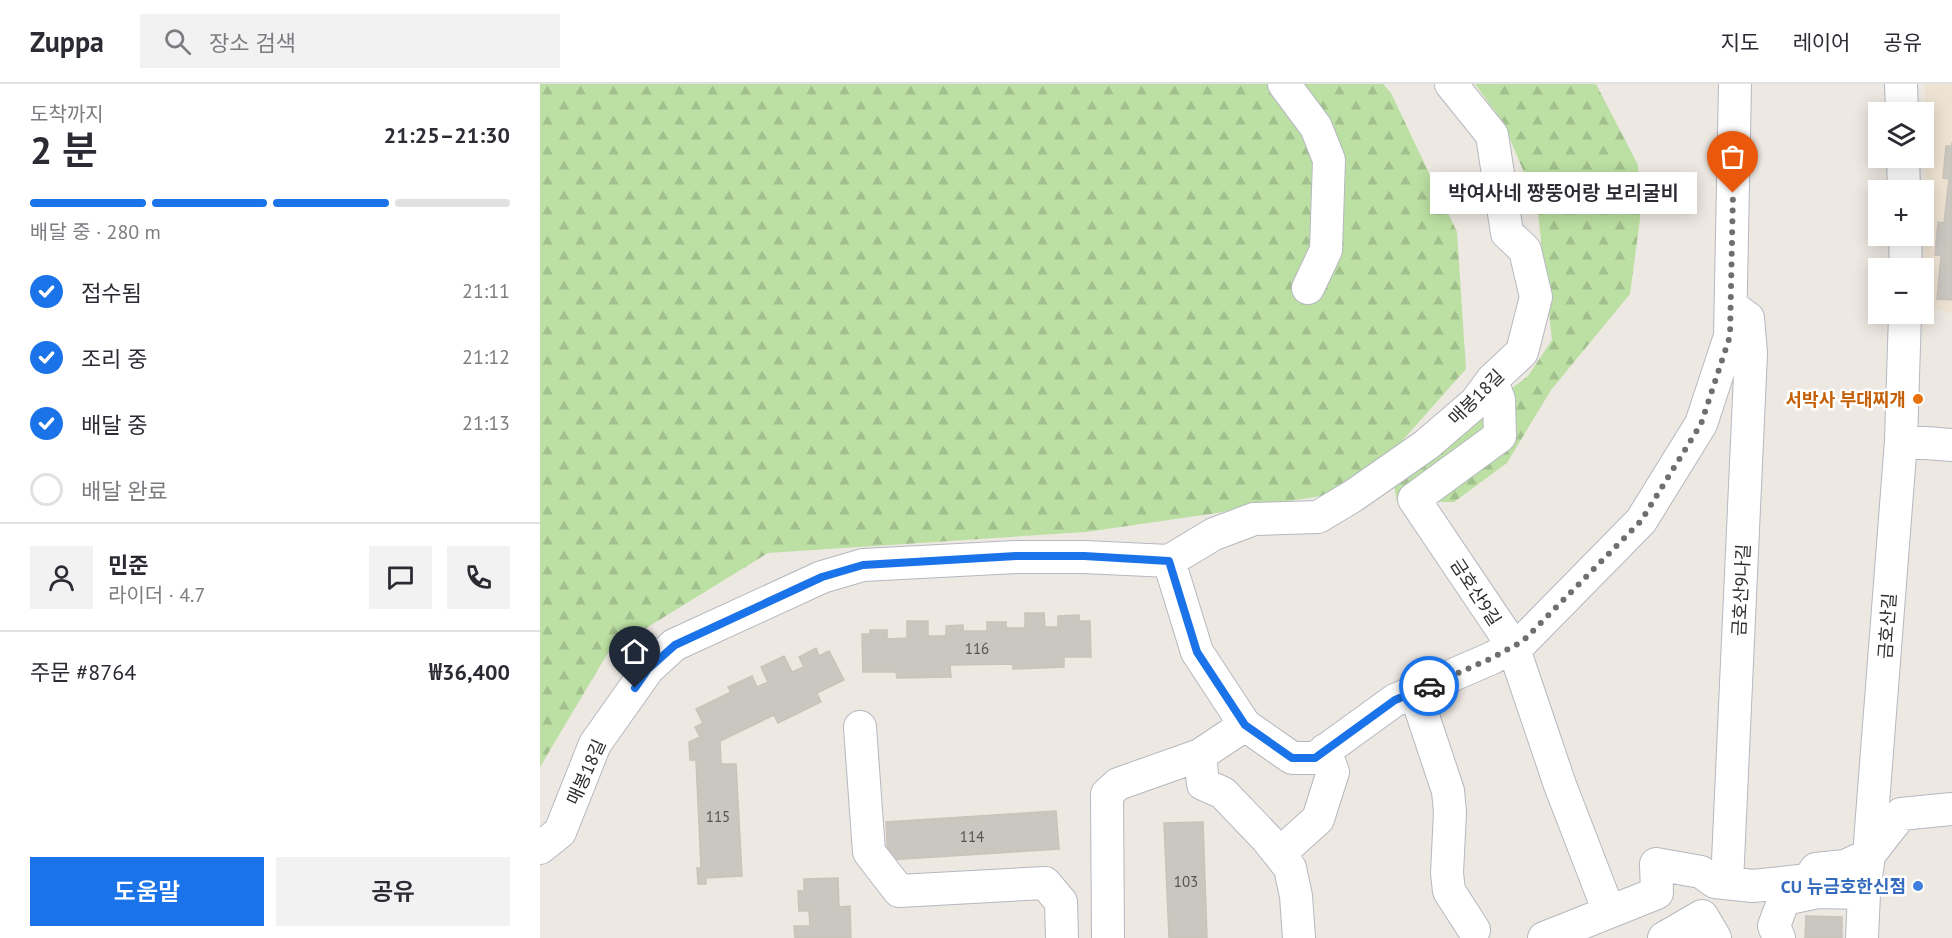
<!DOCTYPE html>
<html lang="ko">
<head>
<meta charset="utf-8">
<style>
  :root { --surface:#fff; --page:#f2f2f3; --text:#2b2b33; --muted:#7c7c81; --line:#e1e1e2; --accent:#1a73e8 }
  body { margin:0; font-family:"PT Sans","Noto Sans KR",sans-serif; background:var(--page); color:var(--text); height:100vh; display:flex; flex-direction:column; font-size:22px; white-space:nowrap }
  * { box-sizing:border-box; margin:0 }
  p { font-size:20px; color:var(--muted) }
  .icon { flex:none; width:33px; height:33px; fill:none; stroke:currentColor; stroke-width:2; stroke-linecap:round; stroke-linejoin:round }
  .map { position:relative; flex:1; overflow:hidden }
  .panel { display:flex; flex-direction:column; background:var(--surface); width:540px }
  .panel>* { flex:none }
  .fabs { position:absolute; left:1328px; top:18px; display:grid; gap:12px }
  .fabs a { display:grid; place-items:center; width:66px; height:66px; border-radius:0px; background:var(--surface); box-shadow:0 3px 15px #0003; font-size:30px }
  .pin { position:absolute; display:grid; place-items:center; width:51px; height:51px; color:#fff; margin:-62px -26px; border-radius:50% 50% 50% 0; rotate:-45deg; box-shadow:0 0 6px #0007 }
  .pin .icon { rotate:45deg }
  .courier { position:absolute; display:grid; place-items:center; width:60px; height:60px; margin:-30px; border:4px solid #1a73e8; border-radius:50%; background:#fff; color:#222; box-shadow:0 2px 8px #0007 }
  .bubble { position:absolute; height:42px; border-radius:0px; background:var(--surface); box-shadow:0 3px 15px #0003; font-size:20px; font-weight:600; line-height:42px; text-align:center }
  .head em { font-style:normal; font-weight:600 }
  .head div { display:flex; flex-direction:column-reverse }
  .head { display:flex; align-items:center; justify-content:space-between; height:102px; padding:0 30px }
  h1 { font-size:39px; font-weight:600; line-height:45px }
  .bar { display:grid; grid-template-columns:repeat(4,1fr); gap:9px 6px; align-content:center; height:72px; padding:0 30px }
  .bar i { height:8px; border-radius:4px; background:var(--line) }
  .bar .current { background:var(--accent) }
  .bar p { grid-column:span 4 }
  .line { display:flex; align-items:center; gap:15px; padding:0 30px; border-top:2px solid var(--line) }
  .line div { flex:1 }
  .round { display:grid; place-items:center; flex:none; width:63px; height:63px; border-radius:0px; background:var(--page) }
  ol { padding:0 30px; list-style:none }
  li { display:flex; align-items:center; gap:18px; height:66px }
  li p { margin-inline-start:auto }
  li .icon { padding:6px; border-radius:50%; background:var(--accent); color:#fff; stroke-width:4 }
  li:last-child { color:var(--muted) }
  li i { width:33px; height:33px; border:3px solid var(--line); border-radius:50% }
  .cta { display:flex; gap:12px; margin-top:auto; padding:12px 30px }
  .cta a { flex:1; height:69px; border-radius:0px; background:var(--accent); color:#fff; font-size:24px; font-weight:600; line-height:69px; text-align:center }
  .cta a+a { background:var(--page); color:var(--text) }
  header { display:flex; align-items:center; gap:36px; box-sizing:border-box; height:84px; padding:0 30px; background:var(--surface); border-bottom:2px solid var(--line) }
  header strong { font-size:28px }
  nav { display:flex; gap:33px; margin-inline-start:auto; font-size:21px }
  .search { width:420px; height:54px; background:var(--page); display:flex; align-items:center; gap:15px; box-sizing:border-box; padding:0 21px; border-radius:0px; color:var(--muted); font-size:22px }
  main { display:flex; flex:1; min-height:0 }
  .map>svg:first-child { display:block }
</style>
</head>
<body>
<header>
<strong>Zuppa</strong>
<div class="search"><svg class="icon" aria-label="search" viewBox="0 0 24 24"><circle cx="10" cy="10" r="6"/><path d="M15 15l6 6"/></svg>장소 검색</div>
<nav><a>지도</a><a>레이어</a><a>공유</a></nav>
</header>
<main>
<section class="panel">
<div class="head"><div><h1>2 분</h1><p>도착까지</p></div><em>21:25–21:30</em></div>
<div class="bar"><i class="current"></i><i class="current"></i><i class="current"></i><i></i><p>배달 중 · 280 m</p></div>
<ol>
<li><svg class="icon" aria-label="check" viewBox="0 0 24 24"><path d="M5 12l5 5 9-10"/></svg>접수됨<p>21:11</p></li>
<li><svg class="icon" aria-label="check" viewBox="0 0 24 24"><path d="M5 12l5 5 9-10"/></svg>조리 중<p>21:12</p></li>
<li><svg class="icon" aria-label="check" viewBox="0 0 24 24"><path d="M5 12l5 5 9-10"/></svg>배달 중<p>21:13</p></li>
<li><i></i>배달 완료</li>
</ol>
<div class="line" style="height:108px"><a class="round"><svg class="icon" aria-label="person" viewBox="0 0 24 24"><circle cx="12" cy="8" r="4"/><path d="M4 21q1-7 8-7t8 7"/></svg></a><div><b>민준</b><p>라이더 · 4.7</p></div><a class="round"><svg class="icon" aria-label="chat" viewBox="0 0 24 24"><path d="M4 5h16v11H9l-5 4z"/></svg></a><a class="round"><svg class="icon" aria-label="phone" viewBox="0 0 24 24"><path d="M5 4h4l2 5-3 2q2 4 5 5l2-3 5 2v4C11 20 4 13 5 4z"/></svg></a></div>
<div class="line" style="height:78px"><div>주문 #8764</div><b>₩36,400</b></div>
<div class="cta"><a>도움말</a><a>공유</a></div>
</section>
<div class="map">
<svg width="1412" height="854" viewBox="0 0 1412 854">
  <defs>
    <pattern id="forest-firs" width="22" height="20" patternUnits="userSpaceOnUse" patternTransform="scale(1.5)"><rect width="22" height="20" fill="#bce0a3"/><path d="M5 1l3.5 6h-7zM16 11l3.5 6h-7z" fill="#a2c08d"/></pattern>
  </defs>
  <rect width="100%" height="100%" fill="#eee8e2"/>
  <path fill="#eee3d3" d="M1385 0H1412V230L1385 220Z"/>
  <path fill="url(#forest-firs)" d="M0 0H843L851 9 917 148 926 285 839 383 799 409 677 429 546 448 228 469 69 567 0 683Z
    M935 0H1056L1098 81 1100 135 1090 210 1011 306 967 379 914 418H857L853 395 988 292 1012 256 997 120 963 38Z"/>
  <path fill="#cac6c0" stroke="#c9c3bb" stroke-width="1.5" d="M1412 58V216L1397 215 1401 171H1395L1398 138 1404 139 1409 95 1403 94 1406 62H1412Z
    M485 529H504L505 543H518V532L539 531V537H550L551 573H524V583L473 585V580L410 581 411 593 357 594 356 588H323L322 550H330V546H347V555L367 554V537H388V552H406V542L423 541V547H447V538H466V544H485Z
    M276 564 279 572 289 567 304 596 277 609 281 618 238 639 234 631 180 657 181 680H196L202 792 166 794V800H158L157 784H161L156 676H150L149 658 160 653 155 643 163 639 156 625 191 608 188 603 212 592 217 603 228 598 221 583 244 572 252 588 264 583 259 573Z
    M516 727 519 765 348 776 346 738Z
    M663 738 667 854H629L624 739Z
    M298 794 299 823 310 822 311 854H255L254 842H270L269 827H259L258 807H264V795Z
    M1266 832 1302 833V854H1265Z"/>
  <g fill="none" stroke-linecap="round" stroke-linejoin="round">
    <defs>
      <path id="minor" d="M744 0 776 43 789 76 786 166 768 204
        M1361 0 1362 28
        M1363 74 1364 106
        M1365 152 1366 184
        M952 296 959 316 960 352 874 415 973 562 1020 701 1069 828
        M1361 357 1412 361
        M629 477 657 568 705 641 752 674H775L855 616 952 574 983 557 1101 437 1161 340 1190 252 1195 0
        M875 608 908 707 910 728 907 789 909 807 934 846
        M705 641 660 671 663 700 683 709 727 755 750 784 756 812 759 854
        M320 643 329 768 359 807 505 799 521 818 522 854
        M0 764 20 748 55 660 108 585 134 561 282 493 323 481 476 473H544L629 477 674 450 714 435 778 433 813 412 886 361 935 319 952 296 982 268 996 213 985 166 967 149 952 51 911 0
        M739 770 778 735 793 688 785 666
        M1187 799 1211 269 1208 234 1194 224
        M568 854 567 710 578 700 660 671
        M1004 854 1117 809 1116 780 1161 788 1175 798 1213 802 1268 796 1276 785 1305 782 1329 771 1361 730 1412 725
        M1124 854 1162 832 1175 854
        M1239 854 1234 842 1244 815 1278 808 1324 809
        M1322 854 1324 809 1329 771 1361 357 1365 230"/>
    </defs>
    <use href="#minor" stroke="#b5b8c0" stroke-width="34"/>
    <use href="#minor" stroke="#fff" stroke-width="32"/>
  </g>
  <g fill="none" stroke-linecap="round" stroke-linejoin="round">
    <path stroke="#716f6d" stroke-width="6" stroke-dasharray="0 10.8" d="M889 602 952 574 983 557 1101 437 1161 340 1190 252 1193 109"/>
    <path stroke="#1a73e8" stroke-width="8" d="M95 604 108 585 135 561 282 493 323 481 476 472H544L629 477 657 568 705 641 752 674H775L855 616 889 602"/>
  </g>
  <circle fill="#e8710a" stroke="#fff" stroke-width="2" cx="1378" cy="315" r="6"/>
  <circle fill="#3f7fe0" stroke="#fff" stroke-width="2" cx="1378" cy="802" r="6"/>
  <g text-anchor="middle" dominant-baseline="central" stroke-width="5" stroke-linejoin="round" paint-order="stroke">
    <g font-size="15" fill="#555452">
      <text x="437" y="564">116</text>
      <text x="178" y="732">115</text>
      <text x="432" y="752">114</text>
      <text x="646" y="797">103</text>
    </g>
    <g font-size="18" fill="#2e2e2e" stroke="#fff">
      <text transform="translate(936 313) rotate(-45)">매봉18길</text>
      <text transform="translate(1201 506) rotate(-87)">금호산9나길</text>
      <text transform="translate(936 508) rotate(57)">금호산9길</text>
      <text transform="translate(1347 542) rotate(-86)">금호산길</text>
      <text transform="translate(46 688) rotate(-66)">매봉18길</text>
    </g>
    <g font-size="18" font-weight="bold" fill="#c56008" stroke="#fff" text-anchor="end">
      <text x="1366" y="315">서박사 부대찌개</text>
    </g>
    <g font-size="18" font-weight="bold" fill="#366cbe" stroke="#fff" text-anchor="end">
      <text x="1366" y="802">CU 뉴금호한신점</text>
    </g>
  </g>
</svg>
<div class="fabs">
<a><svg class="icon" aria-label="layers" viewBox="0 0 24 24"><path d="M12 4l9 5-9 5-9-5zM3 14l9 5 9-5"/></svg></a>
<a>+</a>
<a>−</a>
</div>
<div class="pin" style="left:1193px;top:109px;background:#ea580c"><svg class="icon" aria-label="bag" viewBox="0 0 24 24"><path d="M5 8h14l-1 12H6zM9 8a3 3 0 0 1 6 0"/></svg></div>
<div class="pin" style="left:95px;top:604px;background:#1f2937"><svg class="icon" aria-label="home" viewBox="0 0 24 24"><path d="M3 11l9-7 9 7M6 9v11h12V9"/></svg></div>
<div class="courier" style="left:889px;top:602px"><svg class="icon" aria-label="car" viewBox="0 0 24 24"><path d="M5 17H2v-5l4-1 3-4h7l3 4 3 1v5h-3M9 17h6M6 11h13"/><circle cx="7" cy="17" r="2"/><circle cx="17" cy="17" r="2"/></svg></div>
<div class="bubble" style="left:890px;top:88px;width:267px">박여사네 짱뚱어랑 보리굴비</div>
</div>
</main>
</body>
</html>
